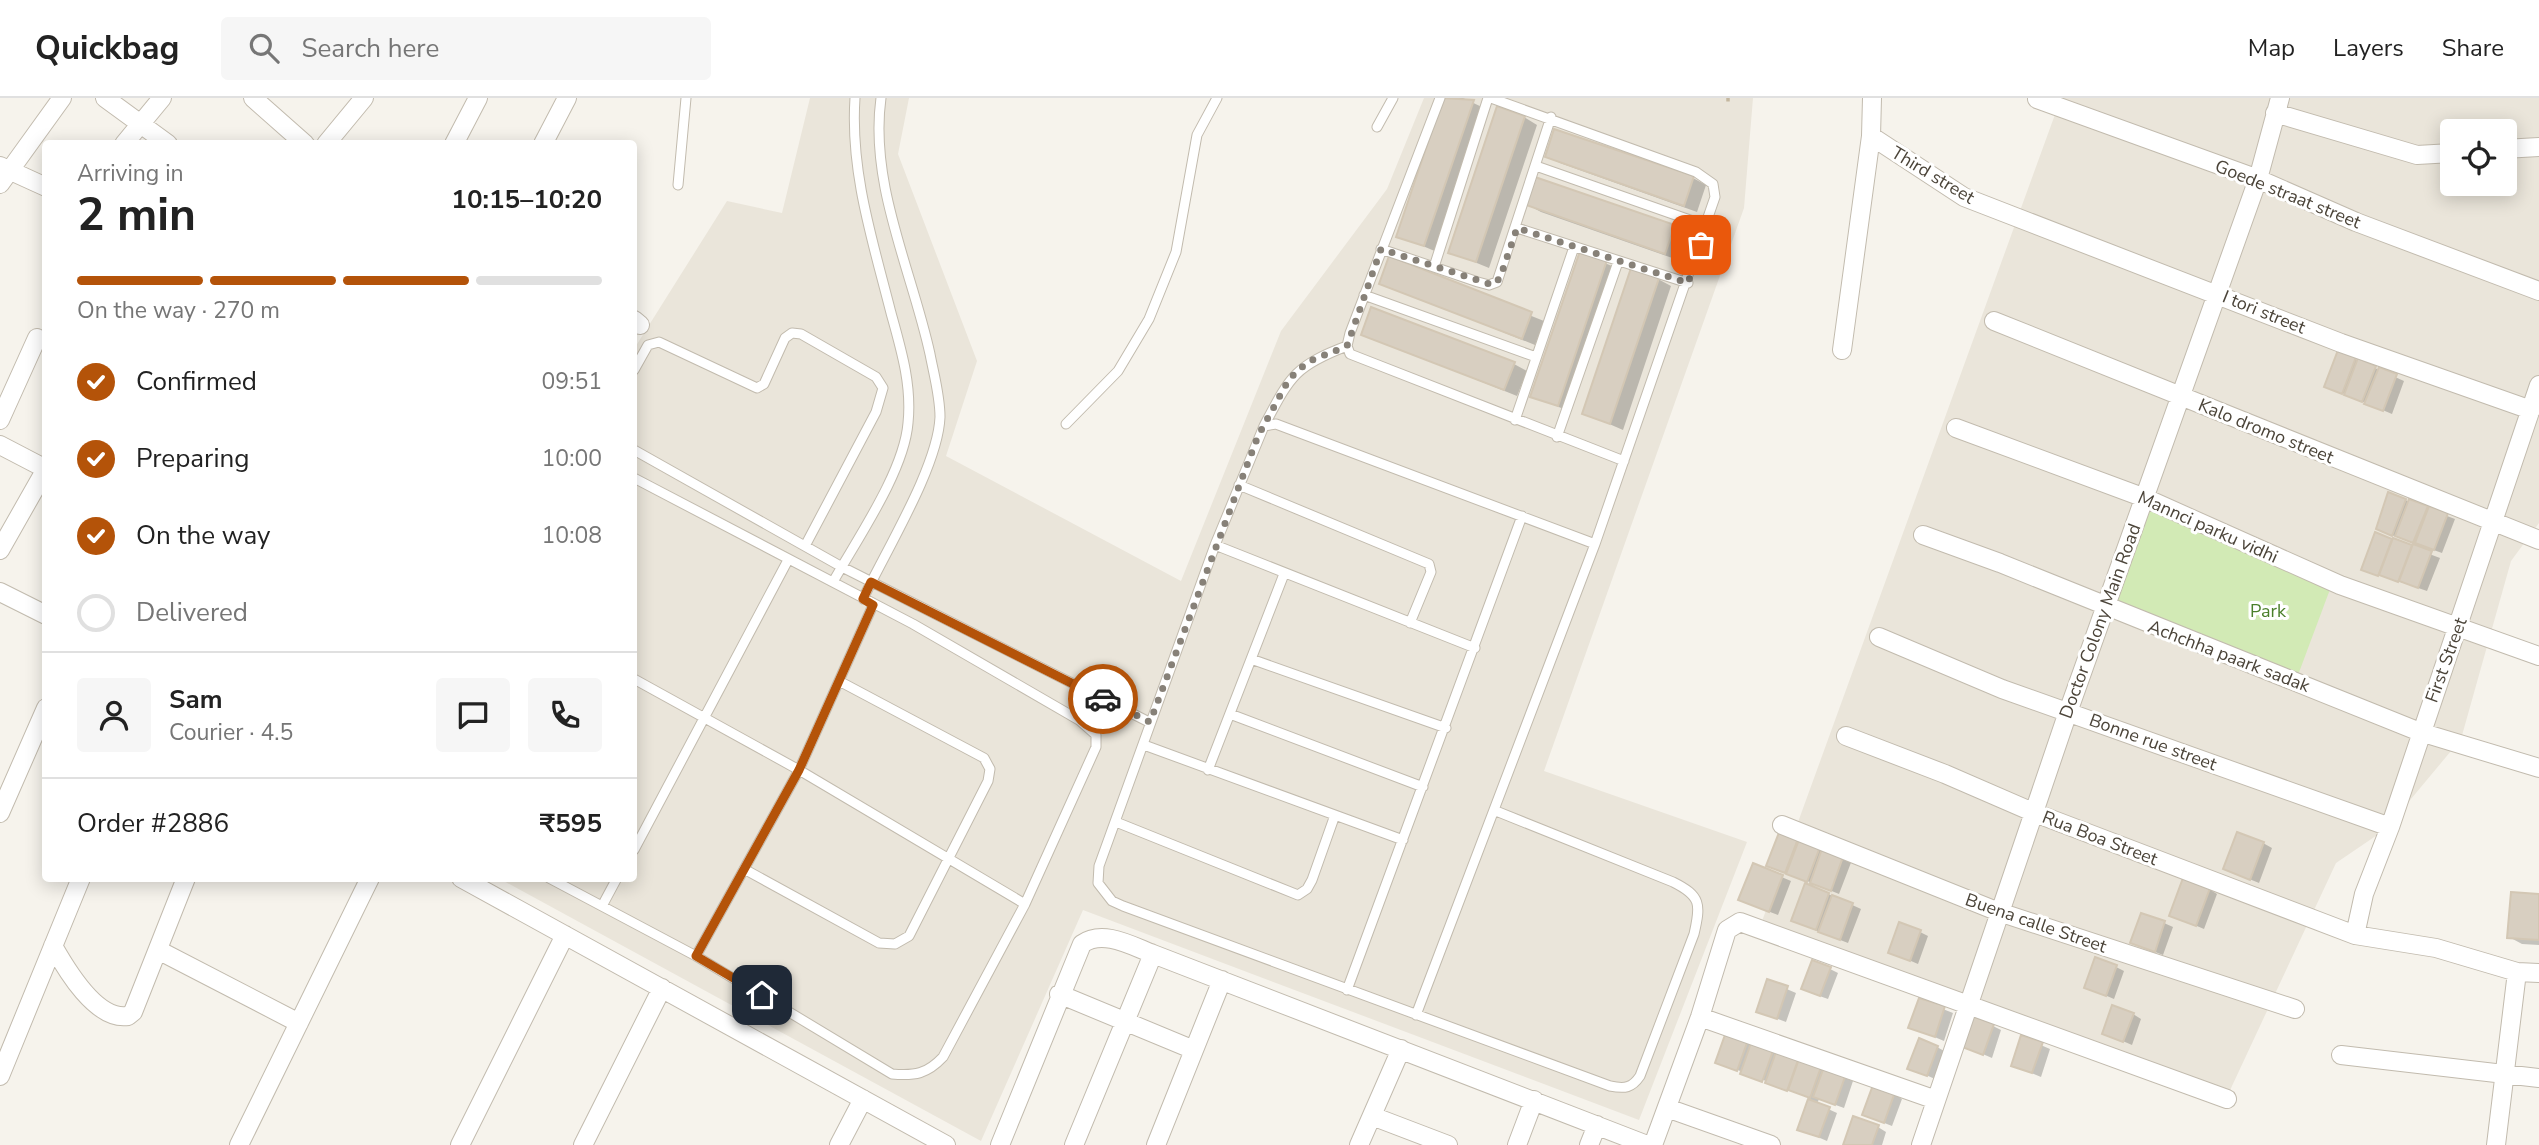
<!DOCTYPE html>
<html lang="en">
<head>
<meta charset="utf-8">
<style>
  :root { --surface:#fff; --page:#f6f6f6; --text:#222; --muted:#767676; --line:#e0e0e0; --accent:#b45309 }
  body { margin:0; font-family:"Nunito Sans",sans-serif; background:var(--page); color:var(--text); height:100vh; display:flex; flex-direction:column; font-size:26px; white-space:nowrap }
  * { box-sizing:border-box; margin:0 }
  p { font-size:23px; color:var(--muted) }
  .icon { flex:none; width:38px; height:38px; fill:none; stroke:currentColor; stroke-width:2; stroke-linecap:round; stroke-linejoin:round }
  .map { position:relative; flex:1; overflow:hidden }
  .details { position:absolute; left:42px; top:42px; width:595px; height:742px; display:flex; flex-direction:column; background:var(--surface); border-radius:7px; box-shadow:0 4px 18px #0003 }
  .details>* { flex:none }
  .buttons { position:absolute; left:2440px; top:21px; display:grid; gap:14px }
  .buttons a { display:grid; place-items:center; width:77px; height:77px; border-radius:7px; background:var(--surface); box-shadow:0 4px 18px #0003; font-size:35px }
  .pin { position:absolute; display:grid; place-items:center; width:60px; height:60px; color:#fff; margin:-30px; border-radius:14px; box-shadow:0 4px 10px #0006 }
  .courier { position:absolute; display:grid; place-items:center; width:70px; height:70px; margin:-35px; border:5px solid #b45309; border-radius:50%; background:#fff; color:#222; box-shadow:0 2px 9px #0007 }
  .overview em { font-style:normal; font-weight:700 }
  .overview div { display:flex; flex-direction:column-reverse }
  .overview { display:flex; align-items:center; justify-content:space-between; height:119px; padding:0 35px }
  h1 { font-size:46px; font-weight:700; line-height:52px }
  .bar { display:grid; grid-template-columns:repeat(4,1fr); gap:10px 7px; align-content:center; height:84px; padding:0 35px }
  .bar i { height:9px; border-radius:5px; background:var(--line) }
  .bar .selected { background:var(--accent) }
  .bar p { grid-column:span 4 }
  .line { display:flex; align-items:center; gap:18px; padding:0 35px; border-top:2px solid var(--line) }
  .line div { flex:1 }
  .round { display:grid; place-items:center; flex:none; width:74px; height:74px; border-radius:7px; background:var(--page) }
  ol { padding:0 35px; list-style:none }
  li { display:flex; align-items:center; gap:21px; height:77px }
  li p { margin-inline-start:auto }
  li .icon { padding:7px; border-radius:50%; background:var(--accent); color:#fff; stroke-width:4 }
  li:last-child { color:var(--muted) }
  li i { width:38px; height:38px; border:4px solid var(--line); border-radius:50% }
  header { display:flex; align-items:center; gap:42px; box-sizing:border-box; height:98px; padding:0 35px; background:var(--surface); border-bottom:2px solid var(--line) }
  header strong { font-size:33px }
  nav { display:flex; gap:38px; margin-inline-start:auto; font-size:24px }
  .search { width:490px; height:63px; background:var(--page); display:flex; align-items:center; gap:18px; box-sizing:border-box; padding:0 24px; border-radius:7px; color:var(--muted); font-size:26px }
  .map>svg:first-child { display:block }
</style>
</head>
<body>
<header>
<strong>Quickbag</strong>
<div class="search"><svg class="icon" aria-label="search" viewBox="0 0 24 24"><circle cx="10" cy="10" r="6"/><path d="M15 15l6 6"/></svg>Search here</div>
<nav><a>Map</a><a>Layers</a><a>Share</a></nav>
</header>
<div class="map">
<svg width="2539" height="1047" viewBox="0 0 2539 1047">
  <rect width="100%" height="100%" fill="#f6f3ec"/>
  <path fill="#eae5da" fill-rule="evenodd" d="M810 0H909L898 56 977 263 946 358 1181 483 1281 233 1387 91 1424 0H1753L1744 110 1544 673 1747 744 1639 1022 1083 812 981 1043 500 781 634 780V251L727 103 782 115Z
    M2061 0H2539V425L2511 463 2461 641 2386 731 2336 765 2225 1003 1761 826ZM2452 33H2504V86H2452Z"/>
  <path fill="#d2eab5" d="M2148 412 2332 486 2298 577 2114 502Z"/>
  <path fill="#0003" d="M1445 0H1463L1486 11 1437 154 1399 138Z
    M1524 19 1537 27 1489 170 1450 154Z
    M1547 58 1693 80 1706 87 1697 114 1560 65Z
    M1528 107 1674 129 1687 136 1678 162 1541 114Z
    M1581 155 1619 171 1571 314 1532 298Z
    M1390 161 1544 223 1535 247 1381 185Z
    M1658 181 1671 188 1623 332 1584 315Z
    M1363 236 1514 266 1527 273 1517 298Z
    M2339 254 2404 283 2392 316 2326 288Z
    M2389 396 2455 421 2442 455 2386 435Z
    M2376 436 2440 460 2427 493 2363 471Z
    M1781 734 1852 762 1839 796 1768 767Z
    M2263 745 2272 750 2259 785 2225 771Z
    M1754 767 1791 783 1778 817 1749 806Z
    M2209 791 2217 796 2204 831 2171 817Z
    M1826 795 1861 811 1848 845 1802 827Z
    M2539 798V847L2522 846 2509 839Z
    M2164 825 2173 829 2163 857 2132 845Z
    M1920 834 1928 838 1918 866 1890 854Z
    M2116 869 2124 873 2114 901 2086 889Z
    M1830 871 1838 875 1828 901 1811 895Z
    M1768 883 1796 895 1786 924 1767 917Z
    M1920 902 1953 915 1944 943 1911 929Z
    M2133 916 2141 921 2132 947 2104 935Z
    M1993 928 2001 932 1992 960 1964 948Z
    M2022 939 2050 951 2041 979 2013 967Z
    M1747 944 1853 983 1844 1010 1819 1001 1817 1006 1837 1015 1827 1043 1799 1031 1810 1000 1717 964Z
    M1937 949 1946 954 1935 981 1910 970Z
    M1894 996 1902 1001 1892 1028 1864 1017Z
    M1878 1029 1886 1034 1882 1047H1845Z"/>
  <path fill="#d8cfc1" stroke="#d3c7b4" stroke-width="2" d="M1443 0 1474 2 1424 148 1396 139Z
    M1497 8 1525 18 1476 164 1448 155Z
    M1554 31 1694 78 1684 108 1545 59Z
    M1535 79 1675 127 1665 156 1526 107Z
    M1580 153 1607 162 1558 308 1530 299Z
    M1389 158 1532 214 1522 241 1379 186Z
    M1631 170 1659 180 1610 326 1582 316Z
    M1371 209 1515 264 1504 292 1361 237Z
    M2338 252 2356 259 2342 296 2324 289Z
    M2358 260 2376 268 2362 304 2344 297Z
    M2379 269 2397 276 2383 313 2364 306Z
    M2388 394 2406 401 2392 438 2376 431Z
    M2409 401 2428 408 2413 445 2395 438Z
    M2429 408 2448 415 2434 452 2415 445Z
    M2375 434 2392 441 2378 478 2361 472Z
    M2393 440 2412 447 2398 484 2379 477Z
    M2413 446 2432 453 2418 490 2399 483Z
    M1780 732 1799 738 1785 775 1766 768Z
    M2237 734 2264 744 2250 782 2223 771Z
    M1800 739 1821 746 1807 784 1786 776Z
    M1823 748 1844 756 1831 793 1810 785Z
    M1753 765 1783 777 1769 814 1738 802Z
    M2183 780 2210 790 2196 828 2169 818Z
    M1805 785 1829 795 1816 832 1791 823Z
    M2511 794 2539 796V842L2507 840Z
    M1832 797 1853 805 1840 842 1818 834Z
    M2141 815 2165 823 2155 854 2130 845Z
    M1899 824 1921 832 1910 863 1888 855Z
    M2095 859 2117 867 2106 898 2084 890Z
    M1812 862 1831 869 1820 898 1801 891Z
    M1767 881 1788 888 1777 921 1756 914Z
    M1919 900 1945 908 1935 939 1908 930Z
    M2112 907 2134 915 2123 944 2102 936Z
    M1972 918 1994 926 1983 957 1962 949Z
    M1726 934 1748 942 1737 973 1715 965Z
    M2021 937 2043 944 2032 975 2011 968Z
    M1919 940 1938 948 1927 978 1907 971Z
    M1751 945 1773 953 1762 984 1740 976Z
    M1776 954 1798 962 1787 993 1765 985Z
    M1799 961 1821 969 1810 1000 1788 992Z
    M1824 969 1846 976 1835 1007 1813 999Z
    M1873 987 1895 994 1884 1025 1862 1017Z
    M1808 1001 1830 1009 1819 1039 1797 1032Z
    M1853 1018 1879 1027 1872 1047H1843Z"/>
  <g fill="none" stroke-linecap="round" stroke-linejoin="round">
    <defs>
      <path id="service" d="M1440 0 1350 235 1347 248 1350 256 1624 363
        M1377 29 1393 0
        M1536 68 1707 128
        M678 87 686 0
        M1517 130 1688 185
        M1381 151 1478 184 1489 187 1497 184 1551 19
        M1434 169 1488 0
        M1364 197 1536 259
        M634 272 648 247 659 244 757 290 764 286 785 240 792 235 801 236 876 279 883 290 876 314 805 448
        M1515 322 1574 149
        M1066 326 1118 273 1149 221 1176 154 1197 37 1217 0
        M1264 328C1290 279 1294 268 1347 248
        M1557 339 1618 164
        M634 352 842 469 1149 624
        M1239 387 1429 466 1431 474 1410 525
        M1215 447 1475 550
        M833 484C857 441 904 374 908 325 912 287 901 251 891 215 873 144 850 74 855 0
        M863 501C885 454 938 369 940 319 940 298 934 277 930 256 912 173 869 86 881 0
        M1251 561 1446 630
        M634 581 799 672 1025 806
        M1230 616 1423 689
        M1144 647 1403 742
        M1208 672 1284 476
        M1496 713 1673 784C1701 798 1701 806 1694 836L1640 978C1632 990 1625 991 1610 988L1123 808 1112 803 1098 785 1099 768 1215 447 1264 328 1276 326 1595 446
        M1116 724 1298 797 1307 791 1312 782 1335 717
        M634 752 788 462
        M744 771 879 845 895 846 909 838 988 683 990 671 984 660 839 583
        M549 780 696 858 892 976C915 978 927 976 943 959L1025 806 1096 649V637L1079 622 913 526 634 380
        M602 808 617 780
        M696 858 799 672 873 507
        M1347 892 1522 418
        M1416 917 1595 446 1715 99 1713 86 1696 74 1491 0"/>
      <path id="minor" d="M105 0 168 46
        M253 0 305 46
        M2037 1 2258 81 2356 124 2539 193
        M2275 15 2417 57 2452 55
        M1871 38 1964 99 2341 245 2531 312
        M124 46 162 0
        M326 46 364 0
        M454 46 478 0
        M543 46 567 0
        M2504 51 2539 49
        M0 68 46 89
        M0 86 62 0
        M634 222 640 227
        M1994 223 2539 442
        M1842 252 1871 38 1872 0
        M0 322 37 240
        M1956 330 2145 400 2340 487 2539 558
        M0 347 46 371
        M1923 437 2000 465 2420 634 2539 670
        M0 452 46 371
        M0 494 46 517
        M1879 539 2002 591 2390 729
        M1846 638 1945 676 2035 715 2355 837 2436 850 2517 874 2539 875
        M0 715 46 610
        M1782 727 1999 814 2295 911
        M461 780 946 1047
        M2355 837 2364 796 2390 729 2539 287
        M53 848C66 871 96 923 128 918L133 914 186 780
        M158 852 299 925
        M1059 896 1194 952
        M1700 919 1936 1002
        M2341 957 2539 980
        M0 978 81 780
        M1667 1010 1771 1047
        M1372 1018 1448 1047
        M239 1047 370 780
        M460 1047 565 837
        M583 1047 662 890
        M839 1047 863 1001
        M1000 1047 1082 846C1103 831 1132 848 1153 856L1647 1047
        M1074 1047 1153 856
        M1156 1047 1222 882
        M1359 1047 1401 951
        M1517 1047 1534 1002
        M1589 1047 1597 1027
        M1653 1047 1700 919 1727 832 1740 824 2227 1001
        M1921 1047 2068 614 2258 81 2280 0
        M2496 1047 2517 874"/>
    </defs>
    <use href="#service" stroke="#c2bbae" stroke-width="11"/>
    <use href="#minor" stroke="#c2bbae" stroke-width="20"/>
    <path stroke="#c4b79f" stroke-width="3.5" stroke-dasharray="3.5 3.5" stroke-linecap="butt" d="M1728 0V6"/>
    <use href="#service" stroke="#fff" stroke-width="9"/>
    <use href="#minor" stroke="#fff" stroke-width="18"/>
  </g>
  <g fill="none" stroke-linecap="round" stroke-linejoin="round">
    <path stroke="#878178" stroke-width="7" stroke-dasharray="0 12.6" d="M1103 601 1150 624 1258 338 1288 283 1297 273 1310 263 1347 248 1381 151 1493 187 1500 180 1517 130 1688 185 1701 147"/>
    <path stroke="#b45309" stroke-width="9" d="M762 897 696 858 799 672 873 507 863 501 871 484 1103 601"/>
  </g>
  <g text-anchor="middle" dominant-baseline="central" stroke-width="6" stroke-linejoin="round" paint-order="stroke">
    <g font-size="18" fill="#4b4439" stroke="#fff">
      <text transform="translate(1933 77) rotate(31)">Third street</text>
      <text transform="translate(2288 96) rotate(22)">Goede straat street</text>
      <text transform="translate(2264 214) rotate(22)">I tori street</text>
      <text transform="translate(2266 333) rotate(22)">Kalo dromo street</text>
      <text transform="translate(2208 429) rotate(24)">Mannci parku vidhi</text>
      <text transform="translate(2100 523) rotate(-70)">Doctor Colony Main Road</text>
      <text transform="translate(2229 558) rotate(21)">Achchha paark sadak</text>
      <text transform="translate(2446 562) rotate(-70)">First Street</text>
      <text transform="translate(2153 644) rotate(20)">Bonne rue street</text>
      <text transform="translate(2100 740) rotate(21)">Rua Boa Street</text>
      <text transform="translate(2036 825) rotate(19)">Buena calle Street</text>
    </g>
    <g font-size="18" fill="#4a7f2a" stroke="#fff">
      <text x="2268" y="513">Park</text>
    </g>
  </g>
</svg>
<div class="buttons">
<a><svg class="icon" aria-label="locate" viewBox="0 0 24 24"><circle cx="12" cy="12" r="6"/><path d="M12 2v4M12 18v4M2 12h4M18 12h4"/></svg></a>
</div>
<div class="pin" style="left:1701px;top:147px;background:#ea580c"><svg class="icon" aria-label="bag" viewBox="0 0 24 24"><path d="M5 8h14l-1 12H6zM9 8a3 3 0 0 1 6 0"/></svg></div>
<div class="pin" style="left:762px;top:897px;background:#1f2937"><svg class="icon" aria-label="home" viewBox="0 0 24 24"><path d="M3 11l9-7 9 7M6 9v11h12V9"/></svg></div>
<div class="courier" style="left:1103px;top:601px"><svg class="icon" aria-label="car" viewBox="0 0 24 24"><path d="M5 17H2v-5l4-1 3-4h7l3 4 3 1v5h-3M9 17h6M6 11h13"/><circle cx="7" cy="17" r="2"/><circle cx="17" cy="17" r="2"/></svg></div>
<section class="details">
<div class="overview"><div><h1>2 min</h1><p>Arriving in</p></div><em>10:15–10:20</em></div>
<div class="bar"><i class="selected"></i><i class="selected"></i><i class="selected"></i><i></i><p>On the way · 270 m</p></div>
<ol>
<li><svg class="icon" aria-label="check" viewBox="0 0 24 24"><path d="M5 12l5 5 9-10"/></svg>Confirmed<p>09:51</p></li>
<li><svg class="icon" aria-label="check" viewBox="0 0 24 24"><path d="M5 12l5 5 9-10"/></svg>Preparing<p>10:00</p></li>
<li><svg class="icon" aria-label="check" viewBox="0 0 24 24"><path d="M5 12l5 5 9-10"/></svg>On the way<p>10:08</p></li>
<li><i></i>Delivered</li>
</ol>
<div class="line" style="height:126px"><a class="round"><svg class="icon" aria-label="person" viewBox="0 0 24 24"><circle cx="12" cy="8" r="4"/><path d="M4 21q1-7 8-7t8 7"/></svg></a><div><b>Sam</b><p>Courier · 4.5</p></div><a class="round"><svg class="icon" aria-label="chat" viewBox="0 0 24 24"><path d="M4 5h16v11H9l-5 4z"/></svg></a><a class="round"><svg class="icon" aria-label="phone" viewBox="0 0 24 24"><path d="M5 4h4l2 5-3 2q2 4 5 5l2-3 5 2v4C11 20 4 13 5 4z"/></svg></a></div>
<div class="line" style="height:91px"><div>Order #2886</div><b>₹595</b></div>
</section>
</div>
</body>
</html>
